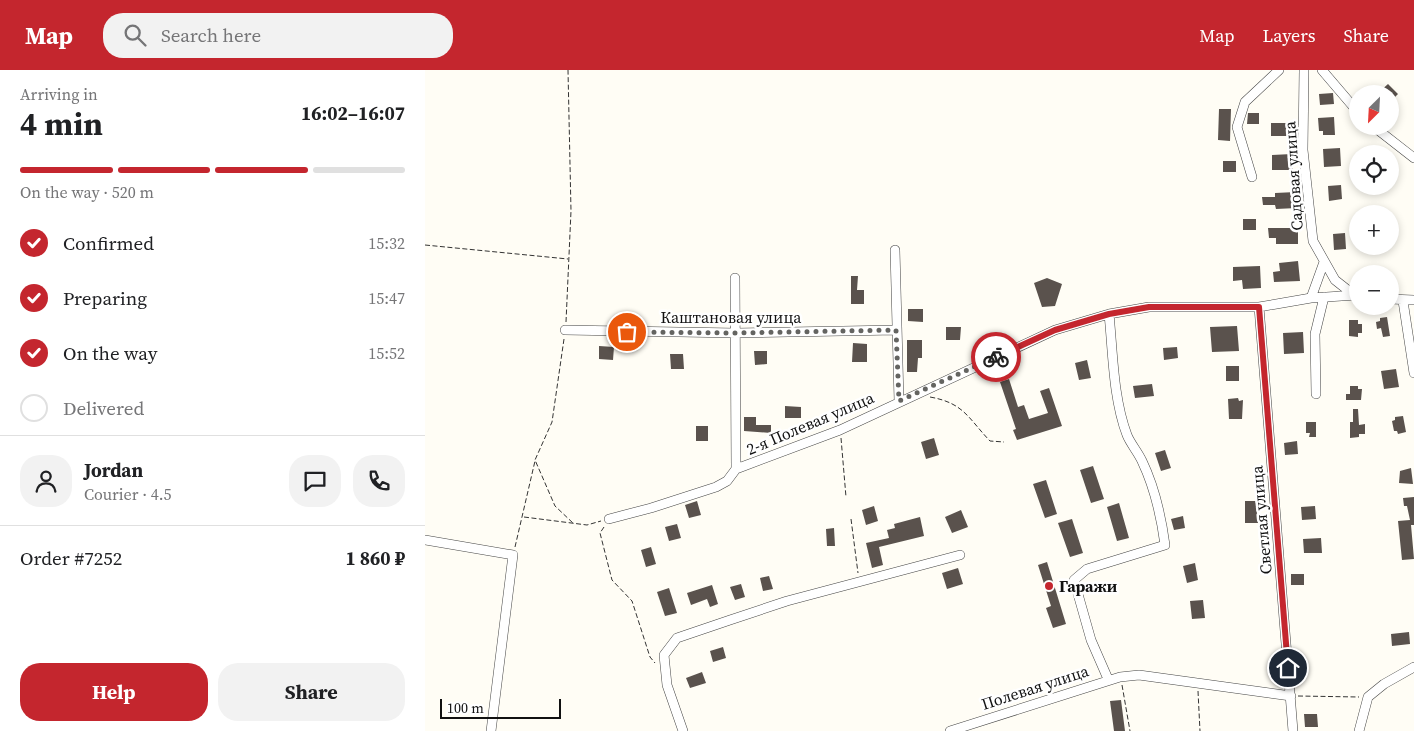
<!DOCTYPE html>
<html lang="en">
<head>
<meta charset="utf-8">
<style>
  :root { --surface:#fff; --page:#f2f2f2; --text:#202124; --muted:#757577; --line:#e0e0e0; --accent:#c4262e }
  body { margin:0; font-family:"Source Serif 4",serif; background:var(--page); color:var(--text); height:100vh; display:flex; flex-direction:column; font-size:19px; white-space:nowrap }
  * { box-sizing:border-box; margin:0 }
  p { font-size:16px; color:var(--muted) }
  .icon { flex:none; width:28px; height:28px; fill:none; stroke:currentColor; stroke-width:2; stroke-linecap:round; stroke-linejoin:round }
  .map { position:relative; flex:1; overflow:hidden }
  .details { display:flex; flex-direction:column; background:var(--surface); width:425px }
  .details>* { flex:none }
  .needle { width:32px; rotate:204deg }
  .controls { position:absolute; left:924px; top:15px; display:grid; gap:10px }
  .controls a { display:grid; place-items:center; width:50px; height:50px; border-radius:50%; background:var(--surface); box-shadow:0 2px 8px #0003; font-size:25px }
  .scale { position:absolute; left:15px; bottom:12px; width:121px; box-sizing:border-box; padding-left:5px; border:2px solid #111; border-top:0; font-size:14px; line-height:18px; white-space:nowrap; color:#111; -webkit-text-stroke:4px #fff; paint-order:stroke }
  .pin { position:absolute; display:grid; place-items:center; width:42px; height:42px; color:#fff; margin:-21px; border:2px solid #fff; border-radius:50%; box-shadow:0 1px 5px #0007 }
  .courier { position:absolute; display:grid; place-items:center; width:50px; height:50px; margin:-25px; border:4px solid #c4262e; border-radius:50%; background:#fff; color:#222; box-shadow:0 1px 6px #0007 }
  .summary em { font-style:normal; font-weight:700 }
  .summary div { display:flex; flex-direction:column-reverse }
  .summary { display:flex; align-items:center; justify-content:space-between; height:85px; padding:0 20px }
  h1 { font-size:32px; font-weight:700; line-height:38px }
  .bar { display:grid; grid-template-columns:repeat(4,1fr); gap:8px 5px; align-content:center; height:60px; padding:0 20px }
  .bar i { height:6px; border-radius:4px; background:var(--line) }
  .bar .current { background:var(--accent) }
  .bar p { grid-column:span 4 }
  .line { display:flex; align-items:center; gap:12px; padding:0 20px; border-top:1px solid var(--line) }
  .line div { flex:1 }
  .round { display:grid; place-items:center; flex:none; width:52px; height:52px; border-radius:20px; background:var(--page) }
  ol { padding:0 20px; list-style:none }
  li { display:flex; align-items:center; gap:15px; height:55px }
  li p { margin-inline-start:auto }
  li .icon { padding:5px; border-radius:50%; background:var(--accent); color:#fff; stroke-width:4 }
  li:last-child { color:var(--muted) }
  li i { width:28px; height:28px; border:2px solid var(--line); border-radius:50% }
  .button { display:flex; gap:10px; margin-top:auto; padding:10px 20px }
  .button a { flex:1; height:58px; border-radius:20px; background:var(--accent); color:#fff; font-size:20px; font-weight:700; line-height:58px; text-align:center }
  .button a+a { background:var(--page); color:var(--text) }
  header { display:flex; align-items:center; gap:30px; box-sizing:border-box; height:70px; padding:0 25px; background:var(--accent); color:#fff }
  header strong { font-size:24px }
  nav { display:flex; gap:28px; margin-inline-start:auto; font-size:18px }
  .search { width:350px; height:45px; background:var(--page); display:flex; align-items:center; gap:12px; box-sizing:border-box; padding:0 18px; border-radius:20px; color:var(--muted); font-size:19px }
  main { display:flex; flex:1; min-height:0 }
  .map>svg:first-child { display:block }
</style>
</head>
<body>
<header>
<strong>Map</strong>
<div class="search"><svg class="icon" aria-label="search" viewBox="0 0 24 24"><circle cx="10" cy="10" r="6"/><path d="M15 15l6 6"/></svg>Search here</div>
<nav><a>Map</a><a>Layers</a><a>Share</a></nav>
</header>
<main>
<section class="details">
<div class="summary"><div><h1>4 min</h1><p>Arriving in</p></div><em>16:02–16:07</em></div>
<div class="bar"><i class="current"></i><i class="current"></i><i class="current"></i><i></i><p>On the way · 520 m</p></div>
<ol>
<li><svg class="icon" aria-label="check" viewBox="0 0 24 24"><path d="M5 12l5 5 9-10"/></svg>Confirmed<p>15:32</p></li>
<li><svg class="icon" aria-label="check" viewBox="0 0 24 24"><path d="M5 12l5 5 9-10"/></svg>Preparing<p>15:47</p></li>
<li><svg class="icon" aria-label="check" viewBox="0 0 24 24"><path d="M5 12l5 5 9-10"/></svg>On the way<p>15:52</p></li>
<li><i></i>Delivered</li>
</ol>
<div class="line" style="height:90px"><a class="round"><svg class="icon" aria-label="person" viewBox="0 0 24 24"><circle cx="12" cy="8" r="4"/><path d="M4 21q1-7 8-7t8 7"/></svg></a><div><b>Jordan</b><p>Courier · 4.5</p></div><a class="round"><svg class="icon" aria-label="chat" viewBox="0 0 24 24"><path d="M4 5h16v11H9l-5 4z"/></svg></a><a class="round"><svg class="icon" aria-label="phone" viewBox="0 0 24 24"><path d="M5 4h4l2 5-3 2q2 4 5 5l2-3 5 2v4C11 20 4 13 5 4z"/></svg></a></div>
<div class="line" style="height:65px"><div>Order #7252</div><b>1 860 ₽</b></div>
<div class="button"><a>Help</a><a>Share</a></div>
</section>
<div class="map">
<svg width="989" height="661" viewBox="0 0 989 661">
  <rect width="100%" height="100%" fill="#fffdf5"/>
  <path fill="#5a524d" d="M963 14 973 24 965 32V24H952Z
    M908 23 909 34 895 35 894 24Z
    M794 39H806L805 71 793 70Z
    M823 43H834V54H822Z
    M909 47 910 65H898V61H894L893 48Z
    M846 53H867V66H846Z
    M915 78 916 96 899 97 898 79Z
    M867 84 868 100H847V85Z
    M798 91H811V102H798Z
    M916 115 917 129 904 131 903 116Z
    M871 122 872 138 851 139 850 135H838L837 127H850V123Z
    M818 149H831V160H818Z
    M843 158H873V174H851V168H844Z
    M920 163 921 179 909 180 908 164Z
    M873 191 875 211 849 212 848 202 855 201 854 193Z
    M835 196 836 218 818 219 817 210 808 211V197Z
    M426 206H433L432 220H439V234H426Z
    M622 208 637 214 630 236 617 237 609 213Z
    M483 239H498V252L483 251Z
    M962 247 965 266 958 267 956 258 952 259 951 252 955 251V248Z
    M924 250H933V254H937V263H933V267L924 266Z
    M812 256 814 281 787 282 785 257Z
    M521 257H536L535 270H521Z
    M878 262 879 283 859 284 858 263Z
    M482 270H497V288H493L492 302H482Z
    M428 273 442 274V292H427Z
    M174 276 189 277 188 290 174 289Z
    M752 277 753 288 739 290 738 278Z
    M329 281H342V294L330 295Z
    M245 284H258L259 299H246Z
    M662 290 666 308 654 310 650 293Z
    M801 296H814V311H801Z
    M971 299 974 317 959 319 956 301Z
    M584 309 593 337 599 335 604 349 623 343 615 321 624 318 637 356 592 370 588 360 591 359 575 312Z
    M727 314 729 326 710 328 708 316Z
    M925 316H933V319H937L936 330H921V324H925Z
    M813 328 814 331 818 330 817 349H804L803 329Z
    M360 336 376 337V348H360Z
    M928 339H933L934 355 940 354V364H934V367L925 368V352H928Z
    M978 346 981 362 973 364 972 361H969L967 351 970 350V347Z
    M319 347H331V355H346V363L319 361Z
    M881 352H891V367H884L885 363H881Z
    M271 356H283V371H271Z
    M509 368 514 385 501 389 496 372Z
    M872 371 873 384 860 385 859 373Z
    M740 380 746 398 736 401 730 383Z
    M668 396 679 429 666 433 655 400Z
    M986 398 988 414 974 413 975 401Z
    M621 410 632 444 620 448 608 414Z
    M989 427V455H986L989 489 977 490 973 451 985 450 982 436H979L978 428Z
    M272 431 276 445 264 448 260 435Z
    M820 431H831L833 453H820Z
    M694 433 704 468 692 471 682 437Z
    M449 436 453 451 441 455 437 440Z
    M890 436 891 449 877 450 876 437Z
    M536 440 543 457 527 463 520 447Z
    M758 446 760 458 749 460 746 449Z
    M495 447 499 466 454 477 458 495 447 498 441 473 464 468 462 460 470 458 469 454Z
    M647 449 658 483 645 487 633 453Z
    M252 454 256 468 244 471 240 457Z
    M409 458 410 476H402L401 459Z
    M896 468 897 483H879L878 469Z
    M226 477 231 494 221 497 216 480Z
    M622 492 641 554 628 558 621 538 626 536 613 495Z
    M770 493 773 510 762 513 758 496Z
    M533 498 538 514 522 519 517 503Z
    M866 504H879V515H866Z
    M344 506 348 519 338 521 335 508Z
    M316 514 320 527 310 530 305 517Z
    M287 515 293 534 285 537 282 529 266 535 262 523Z
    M244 518 252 543 240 546 232 522Z
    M778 530 780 548 767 549 765 531Z
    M984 562 985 574 967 576 966 564Z
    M298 577 301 588 288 592 285 581Z
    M277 602 281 613 265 618 261 608Z
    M696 630 700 661H689L685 631Z
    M879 644H892L893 657H880Z"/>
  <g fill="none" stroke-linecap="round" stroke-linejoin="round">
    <defs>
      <path id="minor" d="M879 0 878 80 888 171 910 210 929 225
        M897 0 932 41
        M948 56 989 88
        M827 107 812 57 820 32 854 0
        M470 180 474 331
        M310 208 311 399
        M886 228 899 192
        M965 229 989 230
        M978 231 989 303
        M834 237 868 661
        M140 260 311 263 471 260
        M891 324 890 264 899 227
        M184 449 226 438 291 417 302 411 311 399 415 360 630 260 684 244 724 237H834L886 228 932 225
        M0 470 88 485 66 661
        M683 609 666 570 649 510 662 499 740 475C736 445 730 418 717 391 713 382 705 373 702 365 688 328 688 283 684 244
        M258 661 242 615 239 585 252 568 305 550 362 531 535 485
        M525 661 695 607 714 605 866 626
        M934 661 943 627 959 614 989 597"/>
    </defs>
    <use href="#minor" stroke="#444" stroke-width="10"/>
    <path stroke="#333" stroke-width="1" stroke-dasharray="5 2.5" stroke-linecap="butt" d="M0 175 143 189
      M141 252 146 141 143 0
      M139 269 127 352 110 390 130 436 149 454
      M505 327C539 333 543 348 565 371L579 372
      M416 368 421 427
      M99 447 162 455 176 451
      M426 449 433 503
      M179 457 175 463 187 510 207 531 225 587 230 593
      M90 477 110 391
      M697 615 705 661
      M773 621 775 661
      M873 626 934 627"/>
    <use href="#minor" stroke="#fff" stroke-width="9"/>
  </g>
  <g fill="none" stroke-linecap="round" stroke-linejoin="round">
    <path stroke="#646461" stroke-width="5" stroke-dasharray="0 9" d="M202 262 310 263 471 260 474 331 571 287"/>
    <path stroke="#c4262e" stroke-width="6" d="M571 287 630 260 684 244 724 237H834L863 598"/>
  </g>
  <circle fill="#c4262e" stroke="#fff" stroke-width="2" cx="624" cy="516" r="5"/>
  <g text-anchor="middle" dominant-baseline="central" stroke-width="5" stroke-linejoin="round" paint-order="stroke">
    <g font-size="16" fill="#111" stroke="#fff">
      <text transform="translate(868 106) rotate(-94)">Садовая улица</text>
      <text x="306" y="247">Каштановая улица</text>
      <text transform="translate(385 353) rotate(-23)">2-я Полевая улица</text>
      <text transform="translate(836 450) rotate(-95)">Светлая улица</text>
      <text transform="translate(610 617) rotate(-18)">Полевая улица</text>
    </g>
    <g font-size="16" font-weight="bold" fill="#111" stroke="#fff" text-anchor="start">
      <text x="634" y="516">Гаражи</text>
    </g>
  </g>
</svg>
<div class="controls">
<a><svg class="needle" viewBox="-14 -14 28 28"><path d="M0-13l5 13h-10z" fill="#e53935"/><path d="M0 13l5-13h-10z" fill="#757577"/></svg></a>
<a><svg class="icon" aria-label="locate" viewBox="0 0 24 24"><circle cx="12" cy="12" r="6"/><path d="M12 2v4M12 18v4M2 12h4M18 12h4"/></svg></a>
<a>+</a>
<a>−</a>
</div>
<div class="scale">100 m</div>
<div class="pin" style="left:202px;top:262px;background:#ea580c"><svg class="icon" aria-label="bag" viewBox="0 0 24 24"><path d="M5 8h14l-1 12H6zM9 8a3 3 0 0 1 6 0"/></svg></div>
<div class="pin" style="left:863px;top:598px;background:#1f2937"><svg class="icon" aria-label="home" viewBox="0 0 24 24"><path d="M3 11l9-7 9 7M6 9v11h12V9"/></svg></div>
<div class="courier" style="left:571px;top:287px"><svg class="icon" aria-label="bike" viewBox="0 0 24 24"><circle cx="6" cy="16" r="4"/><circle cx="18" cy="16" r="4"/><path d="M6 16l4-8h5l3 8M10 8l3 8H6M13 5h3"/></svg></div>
</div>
</main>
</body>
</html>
